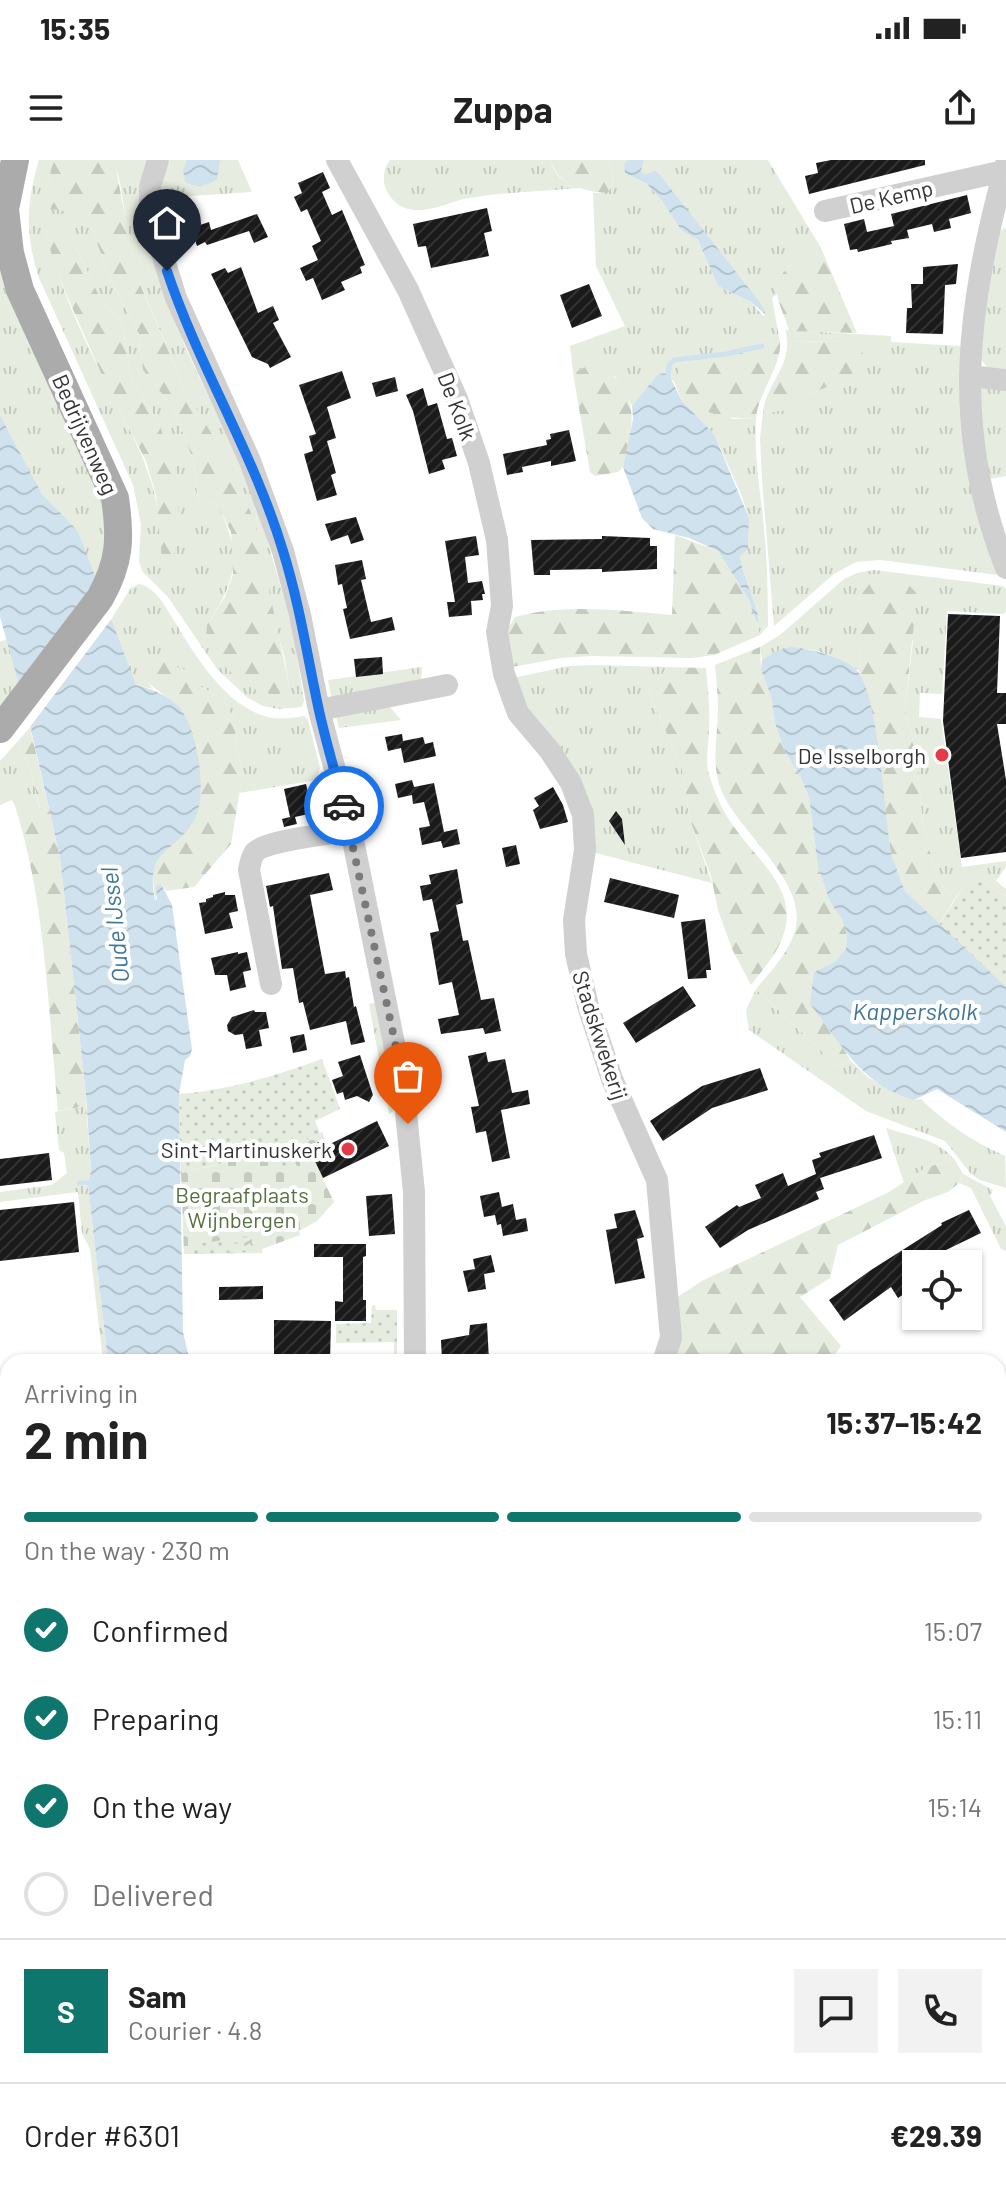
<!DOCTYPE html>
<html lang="en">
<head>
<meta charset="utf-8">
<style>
  :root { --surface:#fff; --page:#f2f2f2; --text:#222; --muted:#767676; --line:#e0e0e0; --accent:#0f766e }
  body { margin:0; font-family:Barlow,sans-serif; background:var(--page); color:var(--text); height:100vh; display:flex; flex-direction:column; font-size:30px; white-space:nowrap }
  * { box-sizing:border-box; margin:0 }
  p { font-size:26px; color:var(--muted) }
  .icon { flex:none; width:44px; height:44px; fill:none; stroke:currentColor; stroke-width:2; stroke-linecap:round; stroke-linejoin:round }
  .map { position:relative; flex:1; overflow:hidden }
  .drawer { position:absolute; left:0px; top:1194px; width:1006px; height:848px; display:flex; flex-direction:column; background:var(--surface); border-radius:24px 24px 0 0; box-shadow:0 2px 6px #0004 }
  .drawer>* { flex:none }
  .tools { position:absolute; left:902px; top:1090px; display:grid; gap:16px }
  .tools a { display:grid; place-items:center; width:80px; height:80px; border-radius:0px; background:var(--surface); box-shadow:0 2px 6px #0004; font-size:40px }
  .pin { position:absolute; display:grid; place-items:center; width:68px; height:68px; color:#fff; margin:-82px -34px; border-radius:50% 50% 50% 0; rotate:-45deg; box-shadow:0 0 8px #0007 }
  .pin .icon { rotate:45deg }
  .courier { position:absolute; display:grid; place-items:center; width:80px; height:80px; margin:-40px; border:6px solid #1a73e8; border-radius:50%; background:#fff; color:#222; box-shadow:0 2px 10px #0007 }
  .headline em { font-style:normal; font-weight:700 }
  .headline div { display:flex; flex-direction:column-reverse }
  .headline { display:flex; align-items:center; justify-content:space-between; height:136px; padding:0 24px }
  h1 { font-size:52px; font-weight:700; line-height:60px }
  .bar { display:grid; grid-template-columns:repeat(4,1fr); gap:12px 8px; align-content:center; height:96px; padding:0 24px }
  .bar i { height:10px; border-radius:6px; background:var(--line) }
  .bar .selected { background:var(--accent) }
  .bar p { grid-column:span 4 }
  .line { display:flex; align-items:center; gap:20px; padding:0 24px; border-top:2px solid var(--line) }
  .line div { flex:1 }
  .round { display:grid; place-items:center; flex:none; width:84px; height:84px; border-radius:0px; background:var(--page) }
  ol { padding:0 24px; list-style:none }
  li { display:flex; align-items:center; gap:24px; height:88px }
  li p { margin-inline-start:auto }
  li .icon { padding:8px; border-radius:50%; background:var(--accent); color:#fff; stroke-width:4 }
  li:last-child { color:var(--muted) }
  li i { width:44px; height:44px; border:4px solid var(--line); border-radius:50% }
  .status { display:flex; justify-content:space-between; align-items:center; height:56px; padding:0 40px; background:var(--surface); direction:ltr }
  .status svg { height:22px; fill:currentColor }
  header { display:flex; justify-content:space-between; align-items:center; height:104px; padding:0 24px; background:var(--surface); font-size:36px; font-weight:700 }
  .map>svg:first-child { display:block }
</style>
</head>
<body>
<div class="status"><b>15:35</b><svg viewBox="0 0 49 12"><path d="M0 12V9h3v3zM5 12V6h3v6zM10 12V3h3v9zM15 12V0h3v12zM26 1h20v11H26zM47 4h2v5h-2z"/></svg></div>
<header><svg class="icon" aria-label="menu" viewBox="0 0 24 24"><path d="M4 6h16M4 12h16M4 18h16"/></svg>Zuppa<svg class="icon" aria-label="share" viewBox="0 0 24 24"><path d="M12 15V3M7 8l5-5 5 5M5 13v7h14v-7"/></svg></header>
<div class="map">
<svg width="1006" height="2042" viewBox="0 0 1006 2042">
  <defs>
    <pattern id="grass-tufts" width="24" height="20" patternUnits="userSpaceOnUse" patternTransform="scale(2)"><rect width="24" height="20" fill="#e6ecdf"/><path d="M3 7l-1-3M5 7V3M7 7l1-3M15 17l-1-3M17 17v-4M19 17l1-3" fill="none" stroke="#c6cbc0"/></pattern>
    <pattern id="forest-firs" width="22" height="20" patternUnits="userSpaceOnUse" patternTransform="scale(2)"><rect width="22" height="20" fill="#e6ecdf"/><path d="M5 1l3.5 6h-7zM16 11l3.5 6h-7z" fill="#c6cbc0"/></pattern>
    <pattern id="cemetery-stones" width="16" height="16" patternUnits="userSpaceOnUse" patternTransform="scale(2)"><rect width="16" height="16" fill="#e6ecdf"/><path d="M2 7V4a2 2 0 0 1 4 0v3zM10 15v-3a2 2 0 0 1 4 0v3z" fill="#c6cbc0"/></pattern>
    <pattern id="garden-dots" width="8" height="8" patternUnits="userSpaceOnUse" patternTransform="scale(2)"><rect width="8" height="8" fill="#e6ecdf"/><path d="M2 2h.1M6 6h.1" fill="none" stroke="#c6cbc0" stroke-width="1.8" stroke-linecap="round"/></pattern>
    <pattern id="water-waves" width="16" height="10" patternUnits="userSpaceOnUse" patternTransform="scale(2)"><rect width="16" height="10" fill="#cfe2ee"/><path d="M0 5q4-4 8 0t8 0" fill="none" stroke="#b2c2cd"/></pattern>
    <pattern id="building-hatch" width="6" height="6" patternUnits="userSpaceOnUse" patternTransform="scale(2)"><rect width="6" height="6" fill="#1a1a1a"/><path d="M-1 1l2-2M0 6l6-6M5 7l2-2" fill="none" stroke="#333"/></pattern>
  </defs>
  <rect width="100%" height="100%" fill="#fff"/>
  <path fill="url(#grass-tufts)" fill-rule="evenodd" d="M39 0H54L44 35 92 70 112 122 139 174 143 210 175 250 194 303 198 341 217 344C243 395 237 419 207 465L277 536 289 525 284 495 272 453 206 266 184 228 140 123C141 105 132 92 128 75 123 50 123 23 113 0H148L140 48 154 104 186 189 240 304 261 358 293 470 304 541 302 547 279 549 263 546 248 538 217 509 168 437 142 411 139 401 141 364 133 325 39 118C25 75 26 43 39 0ZM46 69H61L79 94 103 144 122 163 131 218 160 266 159 357C152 306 129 270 107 225 82 175 57 123 46 69Z
    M170 0H238L252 32 160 38 163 16Z
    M390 0H551C554 18 566 22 582 28 545 31 506 32 469 38 451 41 432 52 414 50 389 47 375 20 390 0Z
    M607 0H627L624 4 625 13 647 24 662 41 681 70 698 80 718 126 751 142 763 156 765 155 760 144 661 16H645L641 11 644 0H768L821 88C799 101 778 106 777 134L772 138 779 177 764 179 762 186 693 197 732 259 756 258C754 292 759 324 763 358 767 394 768 430 768 466L760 475 756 462 759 460C754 438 743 419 740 396L748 388 749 358 741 334 714 274 682 241 674 221 658 214 632 246 615 216 591 204 577 211 574 219 570 186 625 166 596 106 593 33H608L614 21Z
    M1006 67V209L987 207 979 197 983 134 999 72Z
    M0 95 103 330 109 383 95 418 78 371 42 334 0 255Z
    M786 170 891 176V182L960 186 964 190 998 415 880 400 856 402 834 414 774 466 762 319 760 278 763 253 786 250 812 233 840 222 848 181 787 182Z
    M986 225H1006V316L985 320 976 235Z
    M874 410 1003 426 1006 429V452L1003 454 947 451 942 534 920 533 919 557 941 559 962 707 1006 701V707L996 721 1006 729V737L979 720 963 727 954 740 937 718 923 666 916 593 905 549 913 481 862 435 859 511C829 492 793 477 762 500L760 487 780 475 844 419 857 413Z
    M139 424C155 427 165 446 173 459 195 495 226 549 272 558 283 559 293 558 304 556L308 560 320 608 317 620 239 633 243 612 236 588 235 561 224 540 198 525 186 510 147 522 153 529 136 525 122 495 111 459 131 428Z
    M7 479 21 525 0 551V482Z
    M592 505 668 507 649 532 682 609 690 660 712 723 592 692 513 518 569 506Z
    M422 507 421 520 332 541 328 520Z
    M386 542 401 560 339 568 335 552Z
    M19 580 21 592 29 604 40 650 15 646 12 640 0 645V601Z
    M756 829 836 905 851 901 869 918 914 940 921 939C946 964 974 982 1005 996L1006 1028 980 1020 971 1014 945 981 866 951 749 870 746 850Z
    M378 842 398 948 389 954 369 844Z
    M86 946 91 1011 89 1020 77 1022 78 1026 88 1025 108 1202H104L102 1193 90 1089 82 1073 78 1032 0 1042V1032L52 1025 67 1013 64 993 59 990 55 952Z
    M886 968C912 977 937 978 955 1000L927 1007 904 1023Z
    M963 1014 993 1030 990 1036 1006 1066V1091L1001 1089 971 1028 959 1023Z
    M1006 1366V1549L998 1552V1371Z"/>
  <path fill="url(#forest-firs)" d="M54 0H113L115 3 129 78 141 109 140 124 184 228 234 311 255 363 289 525 277 536 251 528 227 509 206 480 207 465 225 437 233 415 231 372 217 344 198 341 194 303 175 250 143 210 139 174 112 122 92 70 64 51 45 48 44 35Z
    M551 0H607L614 21 608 33C586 32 555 24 551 0Z
    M46 69H61L79 94 103 144 122 163 131 218 160 266 178 322 179 361 174 395 162 400 156 335 146 301 105 222 67 136 53 101Z
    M821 88 857 173 789 171C786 158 778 145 777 132 774 109 804 98 821 88Z
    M774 175 779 177C786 200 758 232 756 258 725 259 691 255 680 222 678 215 677 211 679 204L693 197 761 186 764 179Z
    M848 181 862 185 864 205 840 222 812 233 786 250 763 253C765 227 789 208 787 182Z
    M591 204 603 205C642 241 633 260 623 307L618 312 595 316 590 312 574 219 577 211Z
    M675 375 718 391 749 440 760 475 714 495 692 498 592 496 561 498 512 507 506 472 515 457C566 443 621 451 672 455Z
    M871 422 909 425 917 434 905 549 916 593 923 666 937 718 954 740 939 765 905 731 891 695 867 529 859 511 861 435Z
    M760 487 761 510 771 536 775 563 785 592 798 612 809 637 818 707 830 742 842 759 847 775 846 789 834 802 814 812 833 872 851 901 836 905 756 829C769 813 787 795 794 774 812 725 740 674 722 632 710 604 718 577 718 548 718 534 716 519 715 505Z
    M161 501 186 510 198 525 224 540 235 561 236 588 243 612 231 684 194 727 166 731 161 724 155 740 152 710 164 690 169 539 147 522V511Z
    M668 507 706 508C708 528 710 548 709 569 709 586 704 601 710 618 716 636 723 652 734 667 756 699 798 729 784 773 778 793 763 809 751 825L732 789 718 750 711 716 690 660 682 609 649 532Z
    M30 567 60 697 86 935V946L58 951C48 849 46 744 15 646L40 649 29 604 21 592 19 580Z
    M955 1000 963 1014 959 1023 948 1032 923 1041 838 1085 830 1118 800 1137 841 1186 830 1202H674L680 1183 676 1138 702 1121 889 1032 927 1007Z
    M1006 1240V1366L998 1371V1244Z"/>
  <path fill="url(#cemetery-stones)" d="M322 972 325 979 309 990 334 1042 317 1061 299 1071 300 1075 262 1089V1093L184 1094 181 1013 290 988Z"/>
  <path fill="url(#garden-dots)" d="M979 720 1006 737V827L939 765 963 727Z
    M322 899 340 949 315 961 320 973 290 988 297 1007 285 1011 261 994 181 1013 179 934C229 930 275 916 322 899Z
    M255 1075 257 1076 243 1084 229 1083 216 1088 195 1089C210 1093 217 1087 230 1086 239 1085 241 1089 250 1083L254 1085V1092L193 1094 192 1085Z
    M372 1145H375L376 1150H397V1195H394V1182L336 1183V1164L371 1163Z"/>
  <path fill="url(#water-waves)" d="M187 0H220L217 19C209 26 195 28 185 22L183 10Z
    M627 0H644L641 11 645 15 655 11 661 16 761 144 766 155 751 142 718 126 698 80 681 70 662 41 647 24 625 13 624 4Z
    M668 213 682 241 714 274 749 358 748 389 740 396C743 419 755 438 759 461L756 462 749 440 718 391 689 378 653 369 642 358 623 307 633 259 632 246 658 214Z
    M0 255 42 334 78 371 136 525C151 529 167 534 179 547 197 567 208 634 195 658 176 695 144 686 155 740L157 739 156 726 161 724 172 745 192 889 190 896 185 900 179 934 183 1172 190 1202H108L88 1025 77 1026V1021L89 1020 91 1011 86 935 60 697 27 552 0 457Z
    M791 487C809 488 848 498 859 513 878 537 885 657 891 694L905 731 1006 827V972L937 929 914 940C860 924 843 886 810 844L814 812 834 802 846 789 847 775 842 759 830 742 818 707 809 637 798 612 785 592 775 563 771 536 761 510 762 500 774 492Z
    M322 2034H408L410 2042H323Z"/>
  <path fill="#fff" d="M98 414 113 457 27 571 23 553 73 456Z"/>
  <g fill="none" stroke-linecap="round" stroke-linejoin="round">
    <path stroke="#cfe2ee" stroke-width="5" d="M668 220 669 206 674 200 726 194 762 186"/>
  </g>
  <path fill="url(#building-hatch)" d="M831 0H925V5L809 34 805 16 818 13 816 3Z
    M323 12 330 28 322 32 332 55 342 50 365 105 360 107 362 113 341 122 345 130 322 140 313 118 306 121 300 108 318 100 312 86 321 81 307 49 301 52 294 37 302 33 298 23Z
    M967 35 971 53 949 59 951 68 934 72 932 64 907 70 909 78 891 81 892 84 858 92 857 89 850 90 844 64 864 59 867 72 894 66 891 54Z
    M487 48 492 71 484 73 489 96 431 108 426 86 418 87 413 64Z
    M257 54 268 77 254 83 249 71 207 85 205 82 197 86 191 68 209 62 211 70Z
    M958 104 956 124 945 125 943 174 906 173 907 148H912L911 124H923V107Z
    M241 107 258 153 273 146 279 160 273 163 291 197 270 208 268 204 252 197 211 114 225 108 228 113Z
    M589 124 602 156 572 168 560 135Z
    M342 211 351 238 327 247 336 278 327 281 336 313 331 315 337 335 317 341 304 294 313 291 309 276 316 274 299 225Z
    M395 217 398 231 376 237 372 223Z
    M423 228 428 246 437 243 447 279 452 278 457 296 442 300 445 309 429 314 413 251 406 235Z
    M569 270 576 301 551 306V301L522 307 523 312 507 315 503 294 547 285 546 280 551 279 550 274Z
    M356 357 364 380 351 384 348 375 331 381 325 364Z
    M476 376 479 395 465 397 468 423 482 421 485 434H482L483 440 471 441 472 455 449 457 447 442H455L445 381Z
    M602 376 650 378V386H657V409L602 412V409L550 410V415H534L531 380 602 379Z
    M362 400 366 419 361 420 371 462 392 457 395 470 350 479 343 449 347 448 342 424 338 425 335 405Z
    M948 454 1000 456 997 533H1006V564H997L1006 620V692L961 698 943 561Z
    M382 497 383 514 356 517 354 499Z
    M402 574 403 581 423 577 425 584 433 582 436 596 404 603 401 588 388 591 385 577Z
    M412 620 414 627 434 623 444 672 457 669 460 684 443 688 441 681 422 685 419 668 430 666 424 642 413 644 412 635 398 638 395 624Z
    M306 624 313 653 295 657 297 664 284 667 282 659 290 657 284 629Z
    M553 627 563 645 568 662 540 669 533 650 539 646 534 638Z
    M616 651 622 659 625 685 609 661Z
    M516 685 520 704 506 707 502 688Z
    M457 709 463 743 456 745 463 781 468 780 481 840 494 838 501 871 485 874 483 868 441 874 438 859 459 855 452 822 439 825 430 773 439 771 432 739 423 741 420 726 431 724 429 715Z
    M329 713 333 730 310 735 325 814 345 811 346 818 349 817 354 847 356 846 365 882 351 885 346 861 310 870 303 842 299 843 293 808 282 809 273 746 270 747 266 726Z
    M610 718 679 735 674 758 604 742Z
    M225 732V735H235L238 751 229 753 233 768 205 774 199 743 206 742V739L213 737V735Z
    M705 759 711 810H706L707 818 688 819 681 762Z
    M238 792V794L247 792 251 810 243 812 246 827 230 831 227 815H215L211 798Z
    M683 826 696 846 636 883 623 863Z
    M254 850 255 852H266L269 868 259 870 262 886 246 889 243 874 235 875 228 871 227 865 232 857Z
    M304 874 307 890 293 893 290 877Z
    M486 892 488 902 505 899 512 933 528 930 530 944 501 950 510 998 492 1002 486 971 476 973 471 947 479 946 468 896Z
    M360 895 373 935 369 942 357 936 345 940 343 932 337 934 332 920 343 916 338 902Z
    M760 908 768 930 712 948 663 981 650 961 702 926Z
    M377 961 389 986 323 1018 310 991 316 990 313 985 325 979 328 985Z
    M874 975 882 998 820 1018 824 1029 816 1032 819 1039 748 1070 720 1088 705 1067 737 1045 739 1047 761 1038 755 1025 783 1013 788 1026 816 1014 812 1000 821 997 819 993Z
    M49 993 52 1020 0 1026V999Z
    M499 1032 502 1047 513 1044 516 1060 526 1058 528 1071 503 1076 501 1064 497 1065 495 1055 484 1057 480 1036Z
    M392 1034 395 1074 369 1076 366 1036Z
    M74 1042 79 1092 0 1101V1050Z
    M635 1050 644 1077 637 1079 645 1118 615 1124 606 1070 617 1068 614 1054Z
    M969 1050 981 1073 944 1091 951 1104H916V1126L898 1138 891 1127 844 1161 829 1140 871 1110 942 1065 941 1063Z
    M314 1084H366V1096L363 1097V1140H366V1161H335V1141L343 1142V1097H314Z
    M491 1095 495 1112 484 1114 486 1129 468 1132 463 1111 475 1109 473 1099Z
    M263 1126V1139L219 1140V1127Z
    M274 1160 331 1161 330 1202H274Z
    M487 1163 489 1200 442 1202 441 1180 469 1175 470 1165Z"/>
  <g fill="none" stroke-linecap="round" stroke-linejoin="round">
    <path stroke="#d0d0d0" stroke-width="22" d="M158 0 150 27V42L159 84 176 138 250 301 283 391 300 455 319 550 351 670 404 933 414 1032 415 1202
      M337 0 408 130 457 239 479 303 497 380 502 446 497 472 504 514 518 553 550 591 571 623 583 655 585 690 574 760 576 794 588 846 612 919 657 1020 671 1178 663 1202
      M1006 4C967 146 950 267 1006 408
      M825 51 1004 11
      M970 216 1006 220
      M319 550 447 525
      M271 824 249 710C250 704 251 697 255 692 267 680 331 674 351 670
      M0 1365 8 1392
      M0 1416 8 1414
      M998 1594 1006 1592
      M998 1779 1006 1802
      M998 1928 1006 1927
      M577 2034 579 2042
      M749 2034 750 2042
      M159 2042 162 2034"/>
    <path stroke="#ababab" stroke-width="28" d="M0 569 100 438C120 402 121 379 115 338L20 130 10 93 5 49 15 0"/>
  </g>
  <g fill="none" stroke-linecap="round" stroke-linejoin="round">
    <path stroke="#7a7a7a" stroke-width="8" stroke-dasharray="0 14.4" d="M344 646 395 882 408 964"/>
    <path stroke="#1a73e8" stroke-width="10" d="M167 111C199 207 254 294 283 391 299 442 307 494 318 546 325 579 335 612 344 646"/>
  </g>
  <g fill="#e63946" stroke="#fff" stroke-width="3">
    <circle cx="942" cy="595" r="8"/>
    <circle cx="348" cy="989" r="8"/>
  </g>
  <g text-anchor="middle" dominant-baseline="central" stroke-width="8" stroke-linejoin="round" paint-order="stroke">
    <g font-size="22" fill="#333" stroke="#fff">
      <text transform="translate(891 36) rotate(-13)">De Kemp</text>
      <text transform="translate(458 246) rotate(69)">De Kolk</text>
      <text transform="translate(86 274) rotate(66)">Bedrijvenweg</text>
      <text transform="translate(601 875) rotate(72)">Stadskwekerij</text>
    </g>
    <g font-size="22" fill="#333" stroke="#fff" text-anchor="end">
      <text x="926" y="595">De Isselborgh</text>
      <text x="332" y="989">Sint-Martinuskerk</text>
    </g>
    <g font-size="22" fill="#56703f" stroke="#fff">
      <text x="242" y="1034">Begraafplaats<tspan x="242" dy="25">Wijnbergen</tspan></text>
    </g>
    <g font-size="24" font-style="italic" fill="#3f7597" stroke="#fff">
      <text transform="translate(114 765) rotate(-96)">Oude IJssel</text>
      <text x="915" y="850">Kapperskolk</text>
    </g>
  </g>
</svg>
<div class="tools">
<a><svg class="icon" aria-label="locate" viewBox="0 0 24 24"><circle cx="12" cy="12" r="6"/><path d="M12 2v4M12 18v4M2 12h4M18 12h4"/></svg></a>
</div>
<div class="pin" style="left:408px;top:964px;background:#ea580c"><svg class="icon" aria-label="bag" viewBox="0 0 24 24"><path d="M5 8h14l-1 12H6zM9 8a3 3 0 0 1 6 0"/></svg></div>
<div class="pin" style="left:167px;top:111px;background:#1f2937"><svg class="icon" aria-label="home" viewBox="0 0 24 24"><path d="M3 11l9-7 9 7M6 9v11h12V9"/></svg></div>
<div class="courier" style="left:344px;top:646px"><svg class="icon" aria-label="car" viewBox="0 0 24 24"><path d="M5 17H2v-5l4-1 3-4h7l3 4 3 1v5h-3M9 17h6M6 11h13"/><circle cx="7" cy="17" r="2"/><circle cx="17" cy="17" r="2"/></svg></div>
<section class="drawer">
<div class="headline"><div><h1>2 min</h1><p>Arriving in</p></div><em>15:37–15:42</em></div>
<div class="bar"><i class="selected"></i><i class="selected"></i><i class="selected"></i><i></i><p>On the way · 230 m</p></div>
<ol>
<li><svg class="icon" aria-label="check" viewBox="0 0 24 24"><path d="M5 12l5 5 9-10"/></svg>Confirmed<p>15:07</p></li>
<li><svg class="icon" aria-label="check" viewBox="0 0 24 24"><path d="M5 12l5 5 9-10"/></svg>Preparing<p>15:11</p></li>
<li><svg class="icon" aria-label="check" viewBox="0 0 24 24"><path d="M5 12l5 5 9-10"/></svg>On the way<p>15:14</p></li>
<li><i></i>Delivered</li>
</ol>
<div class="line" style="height:144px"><b class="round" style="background:var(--accent);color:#fff">S</b><div><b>Sam</b><p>Courier · 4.8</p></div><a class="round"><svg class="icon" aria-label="chat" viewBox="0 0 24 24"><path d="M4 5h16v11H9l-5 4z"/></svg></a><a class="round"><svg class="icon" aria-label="phone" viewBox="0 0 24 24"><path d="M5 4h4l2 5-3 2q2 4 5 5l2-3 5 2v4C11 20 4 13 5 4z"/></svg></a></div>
<div class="line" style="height:104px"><div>Order #6301</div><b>€29.39</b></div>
</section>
</div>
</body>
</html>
